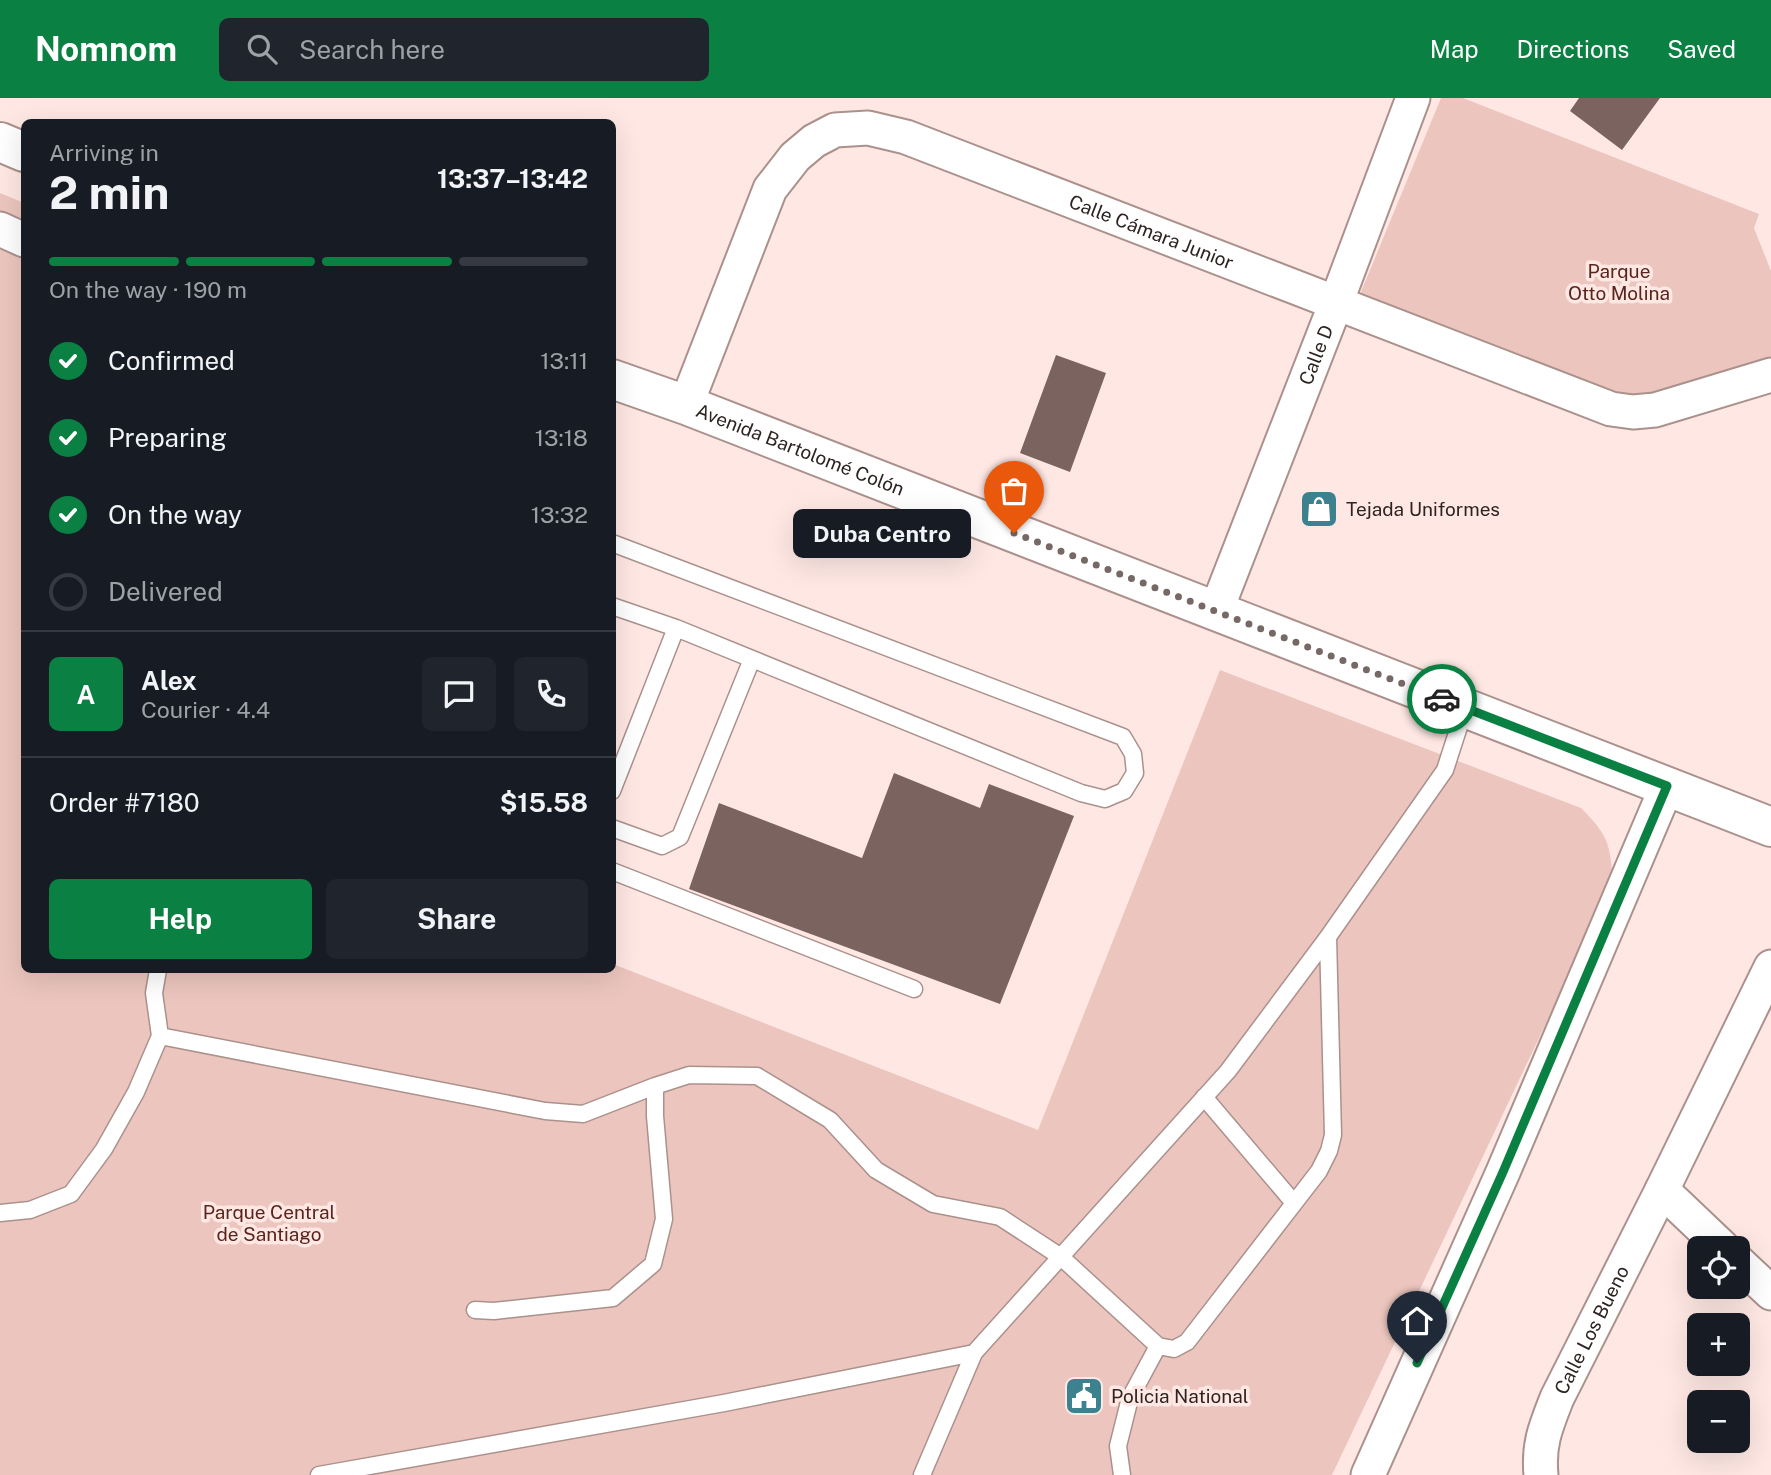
<!DOCTYPE html>
<html lang="en">
<head>
<meta charset="utf-8">
<style>
  :root { --surface:#171b24; --page:#20242c; --text:#f1f3f6; --muted:#9ea1a6; --line:#363941; --accent:#0b8043 }
  body { margin:0; font-family:"Public Sans",sans-serif; background:var(--page); color:var(--text); height:100vh; display:flex; flex-direction:column; font-size:26px; white-space:nowrap }
  * { box-sizing:border-box; margin:0 }
  p { font-size:23px; color:var(--muted) }
  .icon { flex:none; width:38px; height:38px; fill:none; stroke:currentColor; stroke-width:2; stroke-linecap:round; stroke-linejoin:round }
  .map { position:relative; flex:1; overflow:hidden }
  .side { position:absolute; left:21px; top:21px; width:595px; height:854px; display:flex; flex-direction:column; background:var(--surface); border-radius:10px; box-shadow:0 7px 28px #0002 }
  .side>* { flex:none }
  .controls { position:absolute; left:1687px; top:1138px; display:grid; gap:14px }
  .controls a { display:grid; place-items:center; width:63px; height:63px; border-radius:10px; background:var(--surface); box-shadow:0 7px 28px #0002; font-size:35px }
  .pin { position:absolute; display:grid; place-items:center; width:60px; height:60px; color:#fff; margin:-72px -30px; border-radius:50% 50% 50% 0; rotate:-45deg; box-shadow:0 0 7px #0007 }
  .pin .icon { rotate:45deg }
  .courier { position:absolute; display:grid; place-items:center; width:70px; height:70px; margin:-35px; border:5px solid #0b8043; border-radius:50%; background:#fff; color:#222; box-shadow:0 2px 9px #0007 }
  .bubble { position:absolute; height:49px; border-radius:10px; background:var(--surface); box-shadow:0 7px 28px #0002; font-size:23px; font-weight:700; line-height:49px; text-align:center }
  .head em { font-style:normal; font-weight:700 }
  .head div { display:flex; flex-direction:column-reverse }
  .head { display:flex; align-items:center; justify-content:space-between; height:119px; padding:0 28px }
  h1 { font-size:46px; font-weight:700; line-height:52px }
  .bar { display:grid; grid-template-columns:repeat(4,1fr); gap:10px 7px; align-content:center; height:84px; padding:0 28px }
  .bar i { height:9px; border-radius:5px; background:var(--line) }
  .bar .on { background:var(--accent) }
  .bar p { grid-column:span 4 }
  .line { display:flex; align-items:center; gap:18px; padding:0 28px; border-top:2px solid var(--line) }
  .line div { flex:1 }
  .round { display:grid; place-items:center; flex:none; width:74px; height:74px; border-radius:10px; background:var(--page) }
  ol { padding:0 28px; list-style:none }
  li { display:flex; align-items:center; gap:21px; height:77px }
  li p { margin-inline-start:auto }
  li .icon { padding:7px; border-radius:50%; background:var(--accent); color:#fff; stroke-width:4 }
  li:last-child { color:var(--muted) }
  li i { width:38px; height:38px; border:4px solid var(--line); border-radius:50% }
  .button { display:flex; gap:14px; margin-top:auto; padding:14px 28px }
  .button a { flex:1; height:80px; border-radius:10px; background:var(--accent); color:#fff; font-size:28px; font-weight:700; line-height:80px; text-align:center }
  .button a+a { background:var(--page); color:var(--text) }
  header { display:flex; align-items:center; gap:42px; box-sizing:border-box; height:98px; padding:0 35px; background:var(--accent); color:#fff }
  header strong { font-size:33px }
  nav { display:flex; gap:38px; margin-inline-start:auto; font-size:24px }
  .search { width:490px; height:63px; background:var(--page); display:flex; align-items:center; gap:18px; box-sizing:border-box; padding:0 24px; border-radius:10px; color:var(--muted); font-size:26px }
  .map>svg:first-child { display:block }
</style>
</head>
<body>
<header>
<strong>Nomnom</strong>
<div class="search"><svg class="icon" aria-label="search" viewBox="0 0 24 24"><circle cx="10" cy="10" r="6"/><path d="M15 15l6 6"/></svg>Search here</div>
<nav><a>Map</a><a>Directions</a><a>Saved</a></nav>
</header>
<div class="map">
<svg width="1771" height="1377" viewBox="0 0 1771 1377">
  <rect width="100%" height="100%" fill="#ffe8e4"/>
  <path fill="#ecc6be" d="M1441 0H1463L1759 116 1754 130 1771 173V262L1636 304 1358 201Z
    M0 95 24 105V872H612L613 866 1038 1032 1220 572 1581 710C1609 738 1610 746 1613 784L1332 1377H0Z"/>
  <path fill="#7b635f" d="M1579 0H1660L1622 52 1570 13Z
    M1056 257 1106 275 1070 374 1020 355Z
    M894 675 980 710 989 686 1074 718 1000 906 689 791 719 705 862 760Z"/>
  <g fill="none" stroke-linecap="round" stroke-linejoin="round">
    <defs>
      <path id="lane" d="M612 445 1123 639 1133 656 1135 675 1124 693 1105 701 1081 695 676 530 612 508
        M612 693 676 530
        M612 730 662 748 680 739 752 561
        M612 773 914 891
        M160 938 545 1013 583 1016 655 988
        M1204 999 1294 1105
        M0 1115 30 1112 71 1096 104 1051 136 994 160 938 154 895 158 872
        M475 1212 494 1213 613 1200 653 1166 664 1121 655 1018V988L689 977 757 978 830 1022 876 1072 933 1106 1000 1119 1061 1159 1158 1248 1174 1251 1187 1244 1319 1073 1329 1053 1333 1037 1328 839
        M319 1377 724 1305 974 1255
        M922 1377 974 1255 1228 973 1328 839 1445 672 1465 610
        M1122 1377 1118 1348 1130 1300 1158 1248"/>
      <g id="street">
        <path d="M0 131 24 142"/>
        <path id="s1" d="M686 307 770 91 795 59 814 43 835 32 868 30 906 39 1611 311 1633 314 1655 312 1771 277"/>
        <path id="s2" d="M1216 513 1336 205 1413 0"/>
        <path d="M1662 1092 1723 1150"/>
        <path d="M1738 1164 1771 1195"/>
        <path d="M1368 1377 1503 1074 1667 688"/>
        <path id="s3" d="M1541 1377C1538 1346 1546 1328 1557 1300L1662 1092 1771 869"/>
      </g>
      <g id="secondary">
        <path d="M0 44 24 54"/>
        <path id="s4" d="M612 281 686 307 1771 729"/>
      </g>
    </defs>
    <use href="#lane" stroke="#ab918c" stroke-width="19"/>
    <use href="#street" stroke="#ab918c" stroke-width="37"/>
    <use href="#secondary" stroke="#ab918c" stroke-width="42"/>
    <use href="#lane" stroke="#fff" stroke-width="16"/>
    <use href="#street" stroke="#fff" stroke-width="33"/>
    <use href="#secondary" stroke="#fff" stroke-width="38"/>
  </g>
  <g fill="none" stroke-linecap="round" stroke-linejoin="round">
    <path stroke="#766865" stroke-width="7" stroke-dasharray="0 12.6" d="M1014 435 1442 601"/>
    <path stroke="#0b8043" stroke-width="9" d="M1417 1265 1503 1074 1667 688 1442 601"/>
  </g>
  <defs>
    <symbol id="shop-square" viewBox="-11 -11 22 22"><rect x="-9" y="-9" width="18" height="18" rx="4" fill="#3c818e" stroke="#ffe8e4"/><path d="M-5-2.5h2.3a2.7 3.5 0 0 1 5.4 0H5L5.5 6h-11ZM-1.5-2.5h3a1.5 2.3 0 0 0-3 0Z" fill="#fff"/></symbol>
    <symbol id="civic-square" viewBox="-11 -11 22 22"><rect x="-9" y="-9" width="18" height="18" rx="4" fill="#3c818e" stroke="#ffe8e4"/><path d="M-.6-6.5H3V-4.5H.6V-3L4-1V1h2V6H-6V1h2V-1L-.6-3ZM-1.2 2.5V6h2.4V2.5Z" fill="#fff"/></symbol>
  </defs>
  <g fill-rule="evenodd">
    <use href="#shop-square" x="1297" y="389" width="44" height="44"/>
    <use href="#civic-square" x="1062" y="1276" width="44" height="44"/>
  </g>
  <g text-anchor="middle" dominant-baseline="central" stroke-width="7" stroke-linejoin="round" paint-order="stroke">
    <g font-size="19" fill="#2d2321" stroke="#ffe8e4">
      <text stroke="none"><textPath href="#s1" startOffset="656">Calle Cámara Junior</textPath></text>
      <text stroke="none"><textPath href="#s2" startOffset="275">Calle D</textPath></text>
      <text stroke="none"><textPath href="#s4" startOffset="201">Avenida Bartolomé Colón</textPath></text>
      <text stroke="none"><textPath href="#s3" startOffset="156">Calle Los Bueno</textPath></text>
    </g>
    <g font-size="19" fill="#59241c" stroke="#ffe8e4">
      <text x="1619" y="173">Parque<tspan x="1619" dy="22">Otto Molina</tspan></text>
      <text x="269" y="1114">Parque Central<tspan x="269" dy="22">de Santiago</tspan></text>
    </g>
    <g font-size="19" fill="#2d2321" stroke="#ffe8e4" text-anchor="start">
      <text x="1346" y="411">Tejada Uniformes</text>
      <text x="1111" y="1298">Policia National</text>
    </g>
  </g>
</svg>
<div class="controls">
<a><svg class="icon" aria-label="locate" viewBox="0 0 24 24"><circle cx="12" cy="12" r="6"/><path d="M12 2v4M12 18v4M2 12h4M18 12h4"/></svg></a>
<a>+</a>
<a>−</a>
</div>
<div class="pin" style="left:1014px;top:435px;background:#ea580c"><svg class="icon" aria-label="bag" viewBox="0 0 24 24"><path d="M5 8h14l-1 12H6zM9 8a3 3 0 0 1 6 0"/></svg></div>
<div class="pin" style="left:1417px;top:1265px;background:#1f2937"><svg class="icon" aria-label="home" viewBox="0 0 24 24"><path d="M3 11l9-7 9 7M6 9v11h12V9"/></svg></div>
<div class="courier" style="left:1442px;top:601px"><svg class="icon" aria-label="car" viewBox="0 0 24 24"><path d="M5 17H2v-5l4-1 3-4h7l3 4 3 1v5h-3M9 17h6M6 11h13"/><circle cx="7" cy="17" r="2"/><circle cx="17" cy="17" r="2"/></svg></div>
<div class="bubble" style="left:793px;top:411px;width:178px">Duba Centro</div>
<section class="side">
<div class="head"><div><h1>2 min</h1><p>Arriving in</p></div><em>13:37–13:42</em></div>
<div class="bar"><i class="on"></i><i class="on"></i><i class="on"></i><i></i><p>On the way · 190 m</p></div>
<ol>
<li><svg class="icon" aria-label="check" viewBox="0 0 24 24"><path d="M5 12l5 5 9-10"/></svg>Confirmed<p>13:11</p></li>
<li><svg class="icon" aria-label="check" viewBox="0 0 24 24"><path d="M5 12l5 5 9-10"/></svg>Preparing<p>13:18</p></li>
<li><svg class="icon" aria-label="check" viewBox="0 0 24 24"><path d="M5 12l5 5 9-10"/></svg>On the way<p>13:32</p></li>
<li><i></i>Delivered</li>
</ol>
<div class="line" style="height:126px"><b class="round" style="background:var(--accent);color:#fff">A</b><div><b>Alex</b><p>Courier · 4.4</p></div><a class="round"><svg class="icon" aria-label="chat" viewBox="0 0 24 24"><path d="M4 5h16v11H9l-5 4z"/></svg></a><a class="round"><svg class="icon" aria-label="phone" viewBox="0 0 24 24"><path d="M5 4h4l2 5-3 2q2 4 5 5l2-3 5 2v4C11 20 4 13 5 4z"/></svg></a></div>
<div class="line" style="height:91px"><div>Order #7180</div><b>$15.58</b></div>
<div class="button"><a>Help</a><a>Share</a></div>
</section>
</div>
</body>
</html>
